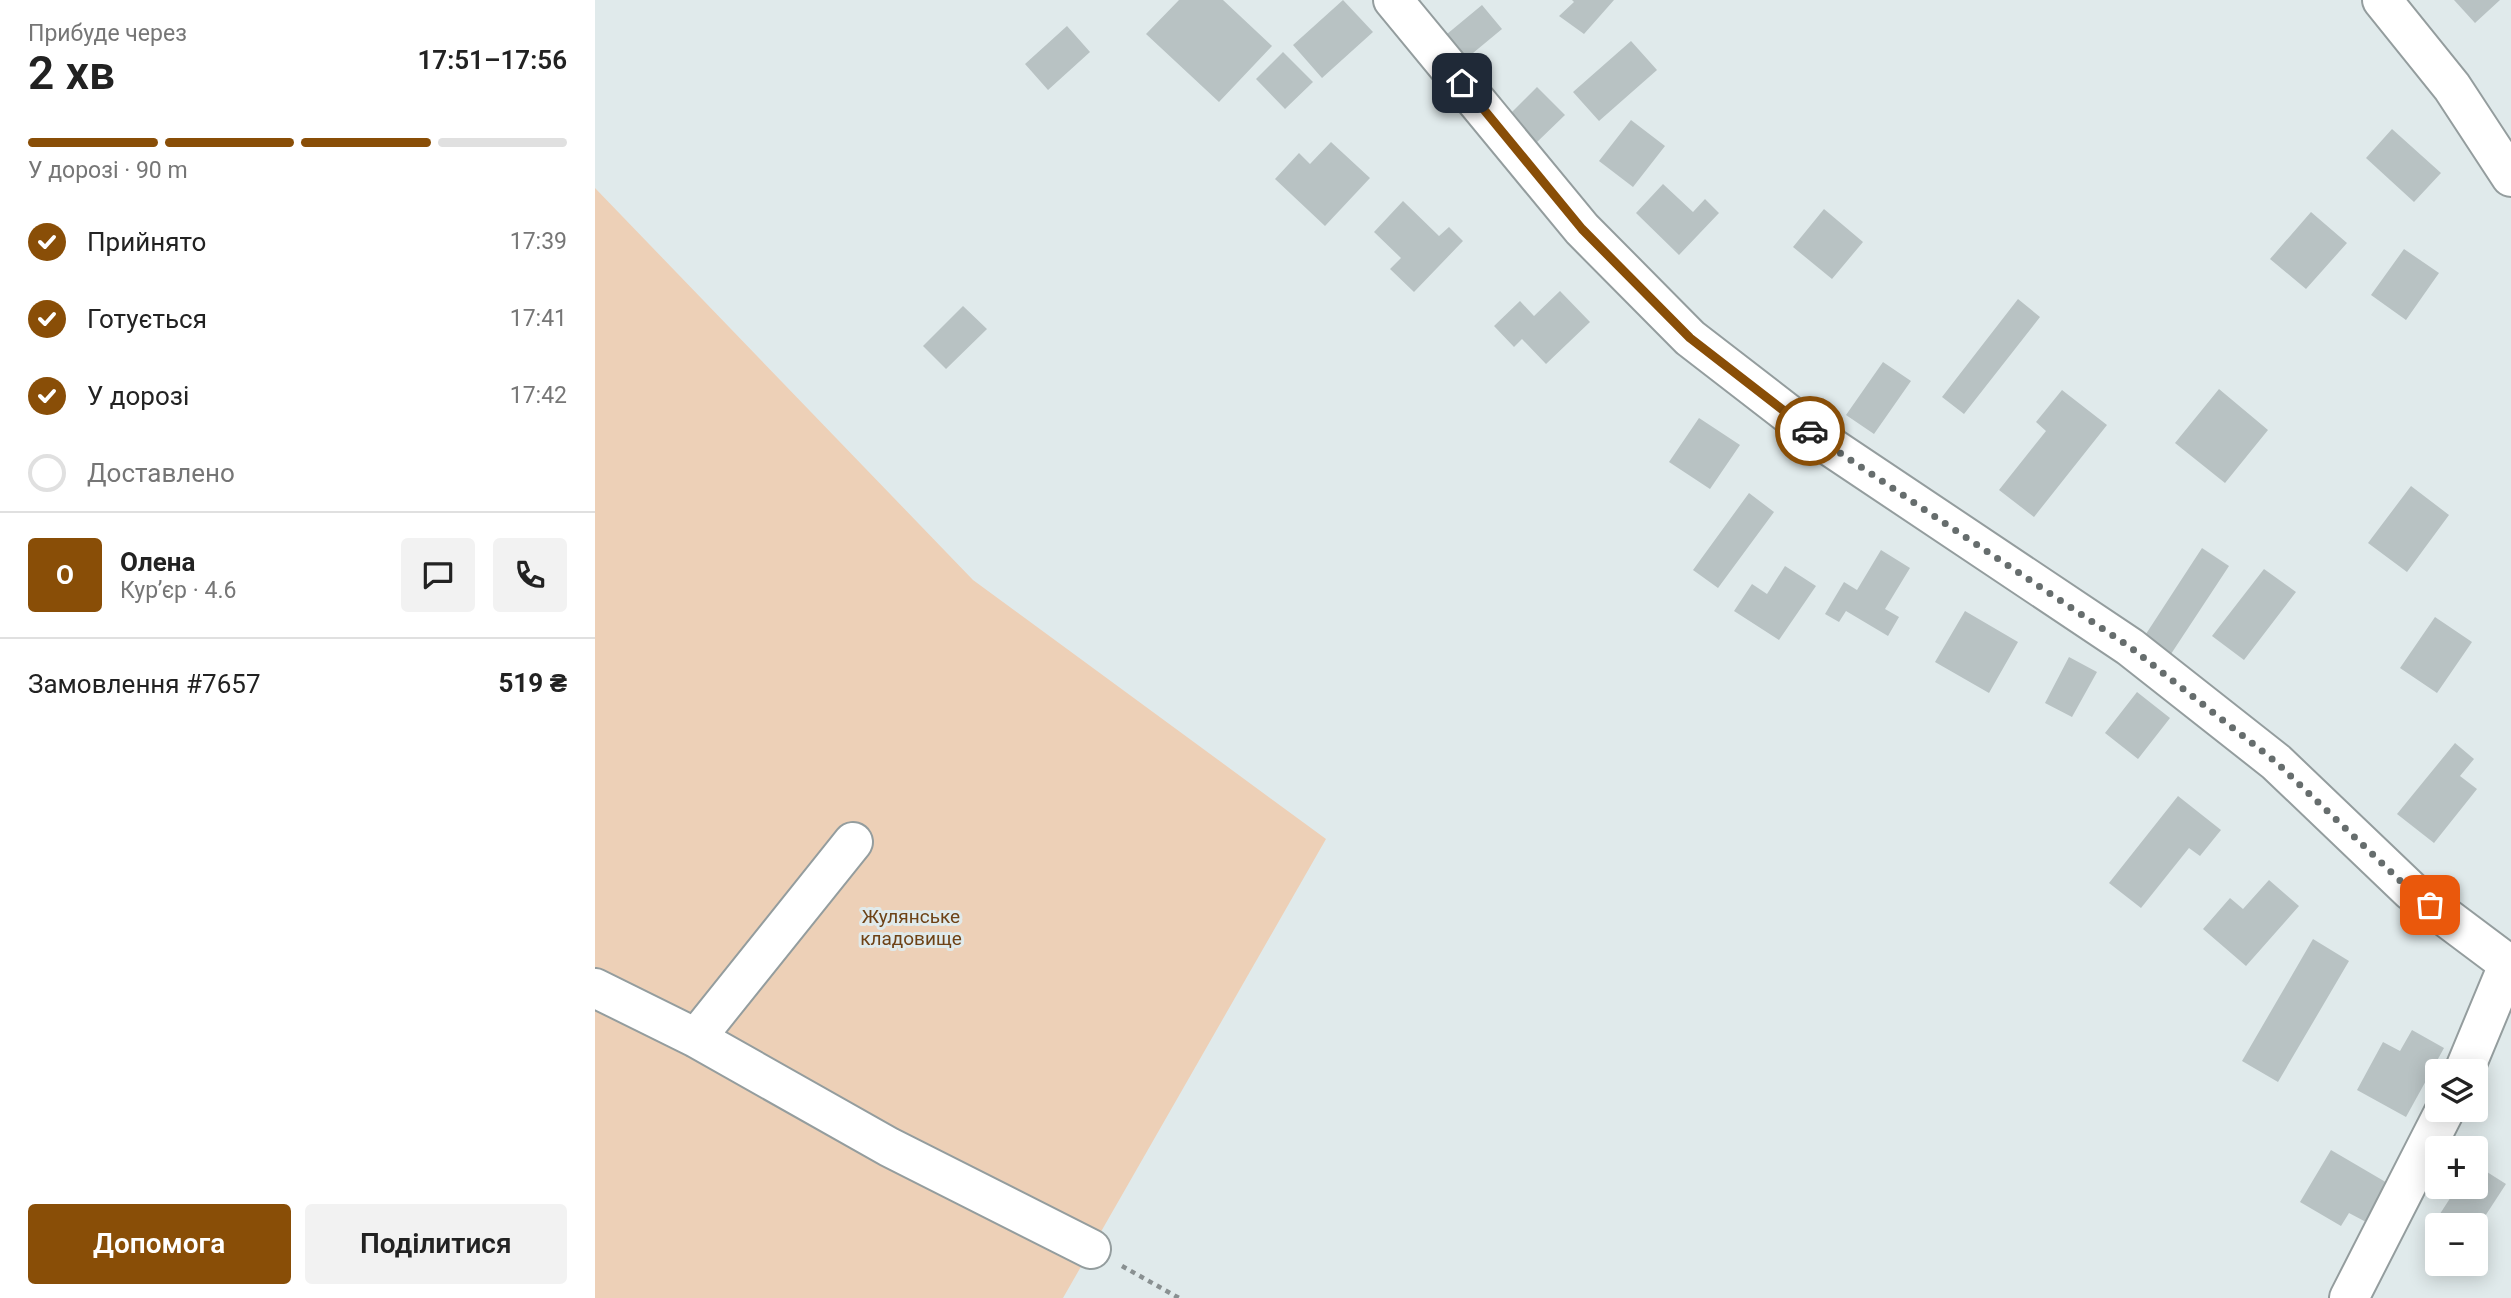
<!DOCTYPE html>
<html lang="uk">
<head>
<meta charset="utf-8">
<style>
  :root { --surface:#fff; --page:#f2f2f2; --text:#222; --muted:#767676; --line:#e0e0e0; --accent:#894e07 }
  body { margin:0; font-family:Roboto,sans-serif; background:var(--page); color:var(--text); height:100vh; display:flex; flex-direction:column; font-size:26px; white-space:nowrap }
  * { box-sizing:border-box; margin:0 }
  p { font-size:23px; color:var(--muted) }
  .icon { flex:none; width:38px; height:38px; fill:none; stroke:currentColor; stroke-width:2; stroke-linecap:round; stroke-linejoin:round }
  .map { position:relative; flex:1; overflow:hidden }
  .panel { display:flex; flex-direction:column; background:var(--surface); width:595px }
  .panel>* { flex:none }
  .controls { position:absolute; left:1830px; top:1059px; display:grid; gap:14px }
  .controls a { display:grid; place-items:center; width:63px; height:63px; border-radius:7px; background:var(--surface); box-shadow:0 4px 18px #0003; font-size:35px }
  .pin { position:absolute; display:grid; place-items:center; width:60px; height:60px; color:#fff; margin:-30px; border-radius:14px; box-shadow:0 4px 10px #0006 }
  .courier { position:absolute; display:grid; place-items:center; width:70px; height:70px; margin:-35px; border:5px solid #894e07; border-radius:50%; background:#fff; color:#222; box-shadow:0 2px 9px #0007 }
  .headline em { font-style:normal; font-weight:600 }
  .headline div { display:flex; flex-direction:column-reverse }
  .headline { display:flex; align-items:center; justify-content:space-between; height:119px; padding:0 28px }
  h1 { font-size:46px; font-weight:600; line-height:52px }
  .bar { display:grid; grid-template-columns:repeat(4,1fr); gap:10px 7px; align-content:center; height:84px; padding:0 28px }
  .bar i { height:9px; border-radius:5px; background:var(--line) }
  .bar .selected { background:var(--accent) }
  .bar p { grid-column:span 4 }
  .line { display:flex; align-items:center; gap:18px; padding:0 28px; border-top:2px solid var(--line) }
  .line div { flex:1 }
  .round { display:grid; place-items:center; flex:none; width:74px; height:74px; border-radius:7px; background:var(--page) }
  ol { padding:0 28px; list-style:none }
  li { display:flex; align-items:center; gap:21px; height:77px }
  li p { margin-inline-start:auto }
  li .icon { padding:7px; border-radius:50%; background:var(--accent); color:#fff; stroke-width:4 }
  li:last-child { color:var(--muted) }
  li i { width:38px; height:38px; border:4px solid var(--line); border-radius:50% }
  .button { display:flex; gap:14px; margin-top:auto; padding:14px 28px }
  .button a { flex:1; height:80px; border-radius:7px; background:var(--accent); color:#fff; font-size:28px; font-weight:600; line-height:80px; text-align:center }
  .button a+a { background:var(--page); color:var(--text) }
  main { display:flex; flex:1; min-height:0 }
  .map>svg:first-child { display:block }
</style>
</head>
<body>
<main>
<section class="panel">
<div class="headline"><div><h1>2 хв</h1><p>Прибуде через</p></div><em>17:51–17:56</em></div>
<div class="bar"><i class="selected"></i><i class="selected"></i><i class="selected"></i><i></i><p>У дорозі · 90 m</p></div>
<ol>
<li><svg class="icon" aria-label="check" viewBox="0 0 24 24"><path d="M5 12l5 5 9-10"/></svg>Прийнято<p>17:39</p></li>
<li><svg class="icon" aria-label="check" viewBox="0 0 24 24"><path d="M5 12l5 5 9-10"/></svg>Готується<p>17:41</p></li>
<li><svg class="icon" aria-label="check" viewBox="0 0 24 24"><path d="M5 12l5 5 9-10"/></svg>У дорозі<p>17:42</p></li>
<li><i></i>Доставлено</li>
</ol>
<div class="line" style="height:126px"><b class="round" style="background:var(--accent);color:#fff">О</b><div><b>Олена</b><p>Кур’єр · 4.6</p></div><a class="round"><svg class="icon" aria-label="chat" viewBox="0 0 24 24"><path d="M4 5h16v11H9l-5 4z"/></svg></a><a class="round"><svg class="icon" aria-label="phone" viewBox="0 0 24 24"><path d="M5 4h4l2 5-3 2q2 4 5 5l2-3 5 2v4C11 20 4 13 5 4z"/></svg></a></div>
<div class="line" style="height:91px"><div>Замовлення #7657</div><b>519 ₴</b></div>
<div class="button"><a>Допомога</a><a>Поділитися</a></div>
</section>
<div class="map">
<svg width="1916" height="1298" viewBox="0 0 1916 1298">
  <rect width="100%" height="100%" fill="#e0eaeb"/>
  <path fill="#edd0b7" d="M0 188 378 580 731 839 468 1298H0Z"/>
  <path fill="#b8c2c3" d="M584 0H628L677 46 624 102 551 34Z
    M748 0 778 32 727 78 698 45Z
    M977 0H1019L989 34 964 16 979 2Z
    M1859 0H1905L1880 23Z
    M887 5 907 29 872 58 852 34Z
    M472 26 495 52 453 90 430 64Z
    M1036 41 1062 70 1004 121 978 92Z
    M688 52 718 82 690 109 661 79Z
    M942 87 970 115 941 143 914 115Z
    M1036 120 1070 146 1038 187 1004 161Z
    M1797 129 1846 173 1819 202 1771 158Z
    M736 142 775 178 730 226 680 179 704 153 715 164Z
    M1068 184 1098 212 1110 199 1124 213 1084 255 1041 213Z
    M808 201 844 236 854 227 868 241 819 292 795 269 806 258 779 232Z
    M1229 209 1268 242 1237 279 1198 247Z
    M1716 212 1752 243 1711 289 1675 259Z
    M1809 249 1844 273 1811 320 1776 295Z
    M965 291 995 322 951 364 927 339 919 347 899 326 925 301 939 316Z
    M1423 299 1445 317 1369 414 1347 397Z
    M368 306 392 329 351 369 328 346Z
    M1288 362 1316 381 1279 434 1251 415Z
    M1624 389 1673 430 1630 483 1580 443Z
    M1467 390 1512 425 1439 517 1404 490 1451 431 1441 422Z
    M1104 418 1145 445 1115 489 1074 462Z
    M1816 486 1854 515 1812 572 1773 543Z
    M1154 493 1179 512 1123 588 1098 570Z
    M1607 548 1634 566 1576 654 1549 637Z
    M1286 550 1315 568 1290 609 1304 617 1293 636 1251 611 1244 622 1230 614 1249 582 1262 590Z
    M1190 566 1221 586 1184 640 1139 611 1157 584 1172 594Z
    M1669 569 1701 592 1649 660 1617 636Z
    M1370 611 1423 642 1394 693 1340 662Z
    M1840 617 1877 642 1842 693 1805 668Z
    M1474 657 1502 672 1477 717 1450 703Z
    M1542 692 1575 718 1543 759 1510 733Z
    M1860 743 1879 759 1865 776 1882 789 1839 843 1802 814Z
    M1583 796 1626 830 1605 856 1594 848 1546 908 1514 883Z
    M1674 880 1704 906 1651 966 1608 929 1635 898 1648 909Z
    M1718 939 1754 961 1683 1082 1647 1061Z
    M1817 1030 1849 1048 1811 1117 1762 1090 1788 1042 1805 1051Z
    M1736 1150 1794 1184 1771 1222 1754 1213 1746 1226 1705 1202Z
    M1881 1165 1911 1184 1881 1230V1225H1850L1841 1220 1863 1186H1881Z"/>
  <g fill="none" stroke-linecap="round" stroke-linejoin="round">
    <defs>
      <path id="minor" d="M798 0 987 229 1095 338 1236 447 1535 647 1681 762 1816 891 1916 966
        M1787 0 1857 87 1916 177
        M0 988 101 1038 294 1147 496 1249
        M101 1038 258 842
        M1869 1071 1913 965
        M1754 1298 1850 1110"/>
    </defs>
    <use href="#minor" stroke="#949d9e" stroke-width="42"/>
    <path stroke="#899091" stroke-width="4.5" stroke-dasharray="5 5" stroke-linecap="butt" d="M527 1266 584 1298"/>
    <use href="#minor" stroke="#fff" stroke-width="38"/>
  </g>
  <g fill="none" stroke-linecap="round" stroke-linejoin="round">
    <path stroke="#666d6d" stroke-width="7" stroke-dasharray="0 12.6" d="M1215 431 1236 447 1535 647 1681 762 1816 891 1835 905"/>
    <path stroke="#894e07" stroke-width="9" d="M867 83 987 229 1095 338 1215 431"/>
  </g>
  <g text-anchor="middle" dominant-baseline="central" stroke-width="6" stroke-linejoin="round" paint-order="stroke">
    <g font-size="19" fill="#6e4216" stroke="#e0eaeb">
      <text x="316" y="916">Жулянське<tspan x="316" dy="22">кладовище</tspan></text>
    </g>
  </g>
</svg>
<div class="controls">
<a><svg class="icon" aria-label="layers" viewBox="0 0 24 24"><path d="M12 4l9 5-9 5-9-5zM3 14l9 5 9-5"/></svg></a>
<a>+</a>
<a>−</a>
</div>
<div class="pin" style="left:1835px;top:905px;background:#ea580c"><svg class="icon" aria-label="bag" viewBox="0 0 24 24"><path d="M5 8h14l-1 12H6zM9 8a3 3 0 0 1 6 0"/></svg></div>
<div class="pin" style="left:867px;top:83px;background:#1f2937"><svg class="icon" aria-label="home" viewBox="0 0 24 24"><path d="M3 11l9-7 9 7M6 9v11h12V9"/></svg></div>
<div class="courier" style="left:1215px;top:431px"><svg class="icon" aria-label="car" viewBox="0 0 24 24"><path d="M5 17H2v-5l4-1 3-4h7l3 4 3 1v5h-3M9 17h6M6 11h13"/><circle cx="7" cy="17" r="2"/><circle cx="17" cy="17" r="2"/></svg></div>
</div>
</main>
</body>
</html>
